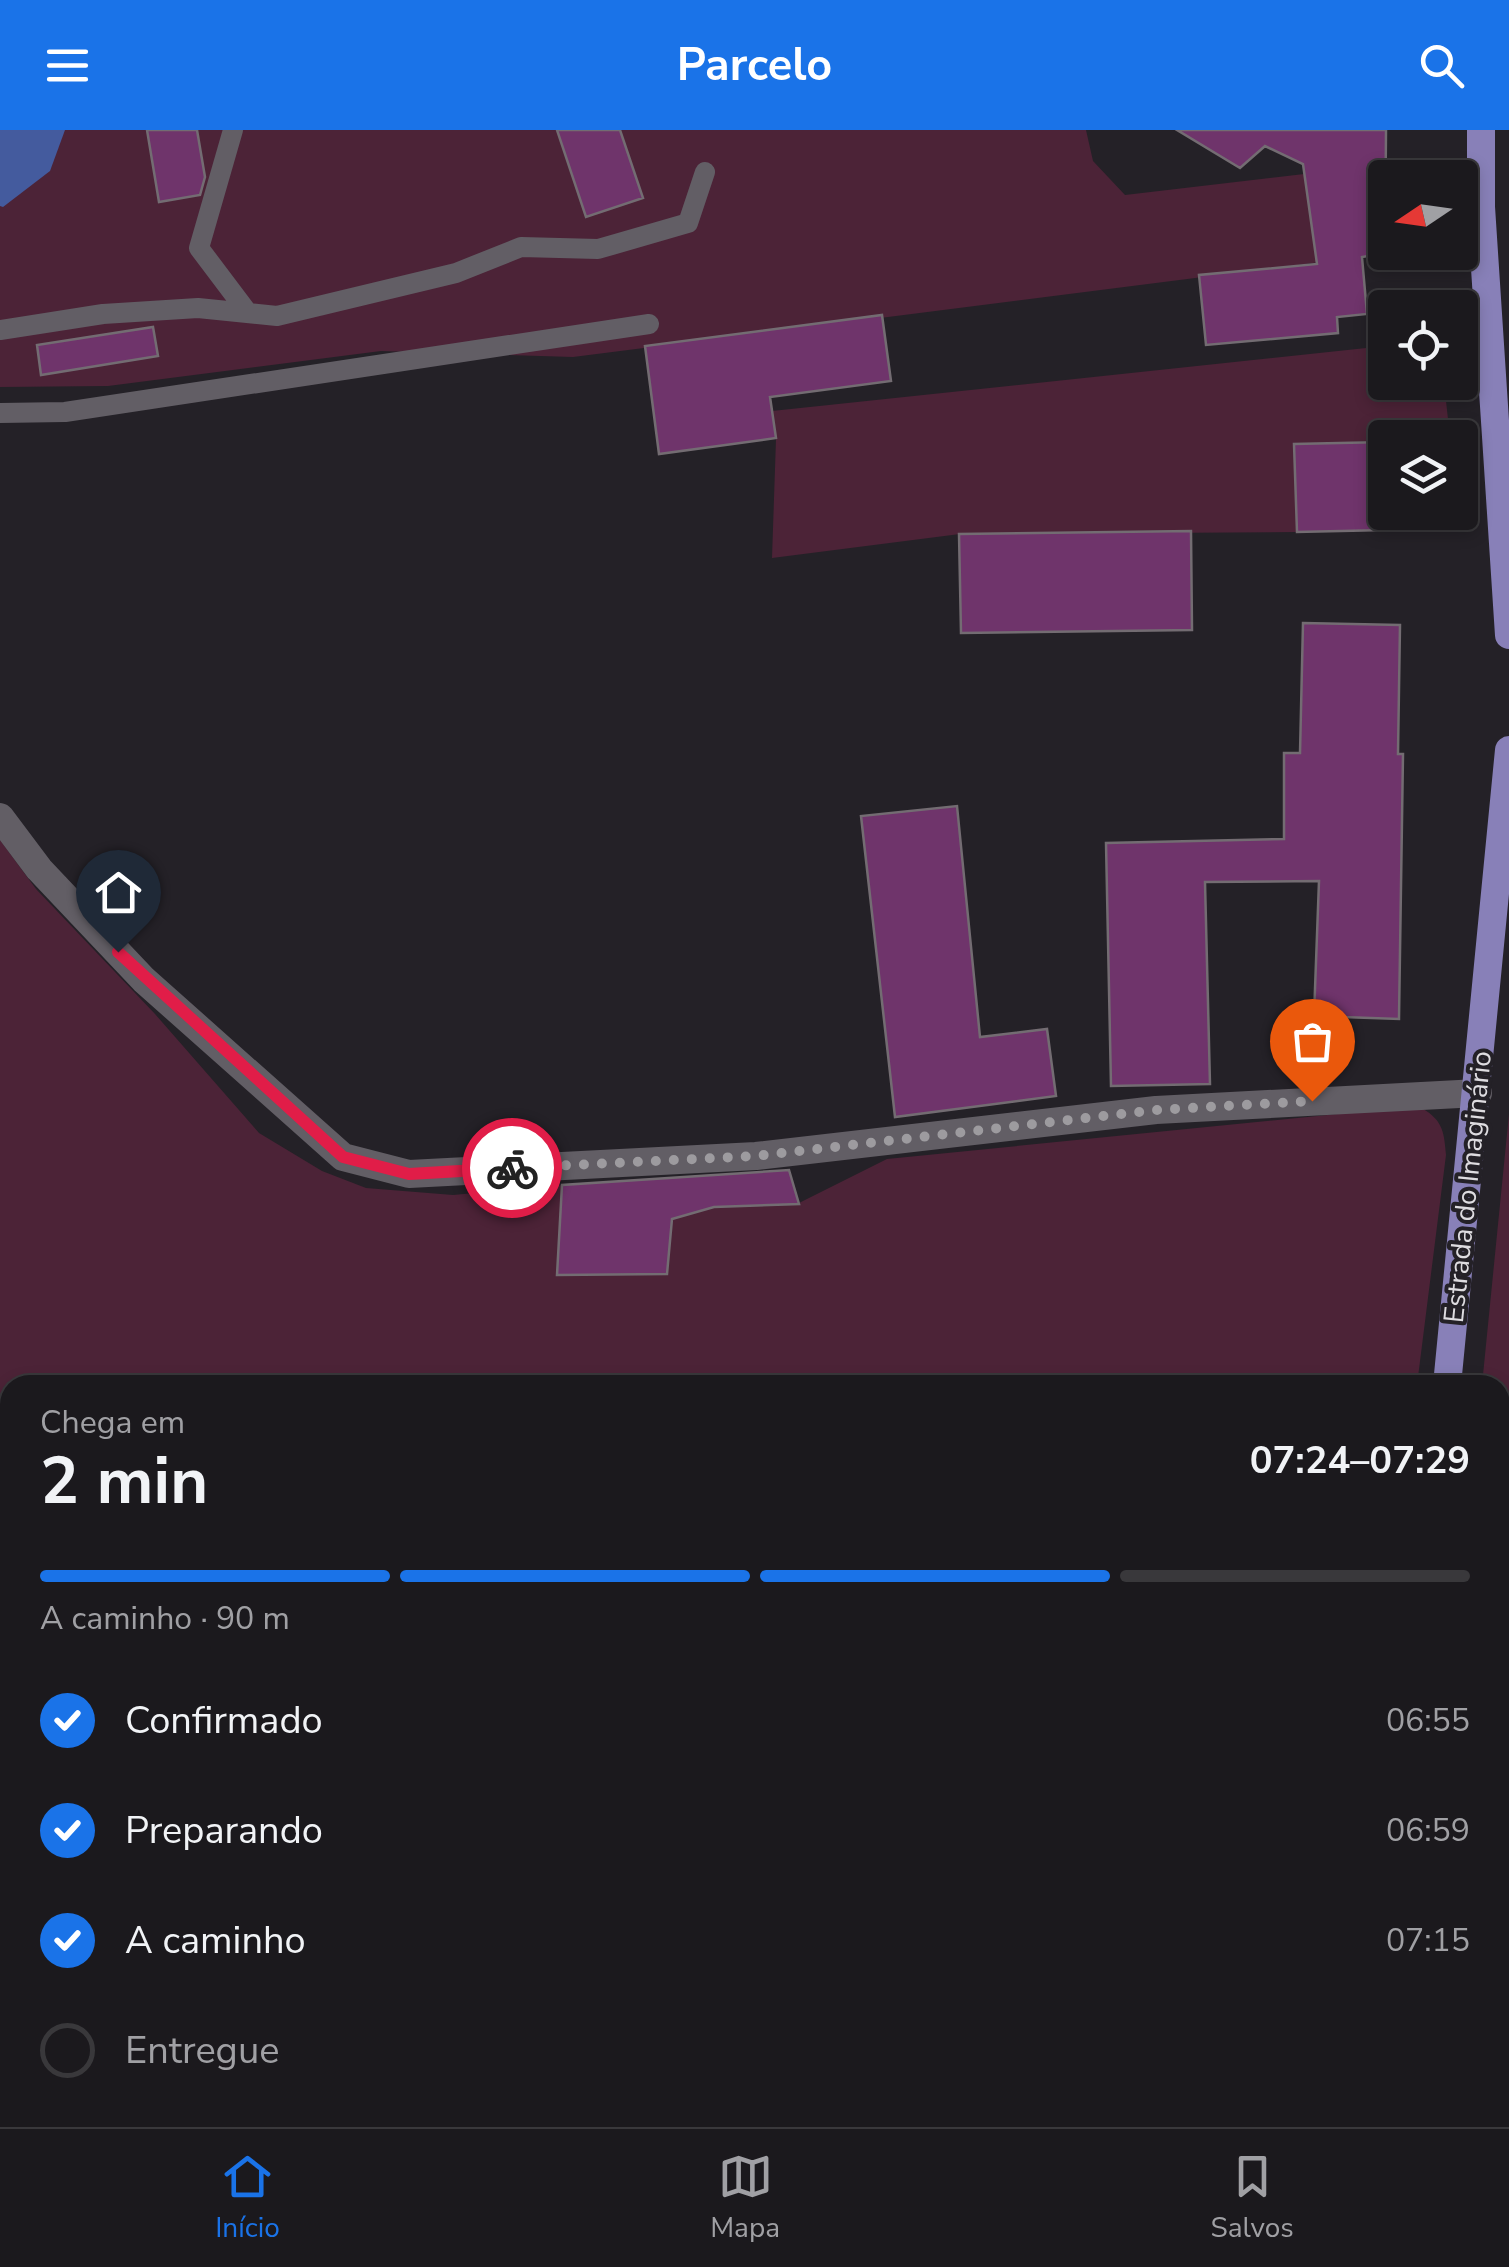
<!DOCTYPE html>
<html lang="pt">
<head>
<meta charset="utf-8">
<style>
  :root { --surface:#1b191d; --page:#242226; --text:#f1f3f6; --muted:#a0a0a4; --line:#39383b; --accent:#1a73e8 }
  body { margin:0; font-family:"Nunito Sans",sans-serif; background:var(--page); color:var(--text); height:100vh; display:flex; flex-direction:column; font-size:38px; white-space:nowrap }
  * { box-sizing:border-box; margin:0 }
  p { font-size:32px; color:var(--muted) }
  .icon { flex:none; width:55px; height:55px; fill:none; stroke:currentColor; stroke-width:2; stroke-linecap:round; stroke-linejoin:round }
  .map { position:relative; flex:1; overflow:hidden }
  .sheet { position:absolute; left:0px; top:1245px; width:1510px; height:752px; display:flex; flex-direction:column; background:var(--surface); border-radius:30px 30px 0 0; box-shadow:0 5px 15px #0003,0 0 0 2px var(--line) }
  .sheet>* { flex:none }
  .needle { width:65px; rotate:257deg }
  .fabs { position:absolute; left:1368px; top:30px; display:grid; gap:20px }
  .fabs a { display:grid; place-items:center; width:110px; height:110px; border-radius:10px; background:var(--surface); box-shadow:0 5px 15px #0003,0 0 0 2px var(--line); font-size:50px }
  .pin { position:absolute; display:grid; place-items:center; width:85px; height:85px; color:#fff; margin:-102px -42px; border-radius:50% 50% 50% 0; rotate:-45deg; box-shadow:0 0 10px #0007 }
  .pin .icon { rotate:45deg }
  .courier { position:absolute; display:grid; place-items:center; width:100px; height:100px; margin:-50px; border:8px solid #e11d48; border-radius:50%; background:#fff; color:#222; box-shadow:0 2px 12px #0007 }
  .headline em { font-style:normal; font-weight:700 }
  .headline div { display:flex; flex-direction:column-reverse }
  .headline { display:flex; align-items:center; justify-content:space-between; height:170px; padding:0 40px }
  h1 { font-size:65px; font-weight:700; line-height:75px }
  .bar { display:grid; grid-template-columns:repeat(4,1fr); gap:15px 10px; align-content:center; height:120px; padding:0 40px }
  .bar i { height:12px; border-radius:8px; background:var(--line) }
  .bar .active { background:var(--accent) }
  .bar p { grid-column:span 4 }
  ol { padding:0 40px; list-style:none }
  li { display:flex; align-items:center; gap:30px; height:110px }
  li p { margin-inline-start:auto }
  li .icon { padding:10px; border-radius:50%; background:var(--accent); color:#fff; stroke-width:4 }
  li:last-child { color:var(--muted) }
  li i { width:55px; height:55px; border:5px solid var(--line); border-radius:50% }
  header { display:flex; justify-content:space-between; align-items:center; height:130px; padding:0 40px; background:var(--accent); color:#fff; font-size:45px; font-weight:700 }
  .menu { display:flex; justify-content:space-around; align-items:center; height:140px; border-top:2px solid var(--line); background:var(--surface); font-size:28px; color:var(--muted) }
  .menu a { display:grid; justify-items:center; gap:5px }
  .menu .active { color:var(--accent) }
  .map>svg:first-child { display:block }
</style>
</head>
<body>
<header><svg class="icon" aria-label="menu" viewBox="0 0 24 24"><path d="M4 6h16M4 12h16M4 18h16"/></svg>Parcelo<svg class="icon" aria-label="search" viewBox="0 0 24 24"><circle cx="10" cy="10" r="6"/><path d="M15 15l6 6"/></svg></header>
<div class="map">
<svg width="1509" height="1997" viewBox="0 0 1509 1997">
  <rect width="100%" height="100%" fill="#242127"/>
  <path fill="#4c2337" d="M0 0H1086L1093 31 1125 65 1424 30 1426 47 1385 48V122L1391 123 573 227 381 221 108 256 0 257Z
    M1385 216V252L1444 253 1450 307 1295 315 1297 402 960 404 772 428 776 309 772 281Z
    M0 710 36 759 155 884 259 1003 322 1041 366 1058 453 1065 562 1055 558 1145 667 1144 672 1089 714 1077 799 1073 887 1029 1418 976C1442 989 1444 999 1446 1025L1417 1255H10V1402L0 1396Z
    M1509 984V1355L1500 1354V1255H1482Z
    M1509 1496V1710L1500 1709V1508Z
    M1500 1813 1509 1814V1950L1500 1949Z
    M0 1827 10 1832V1988H247L260 1997H0Z"/>
  <path fill="#445b9e" d="M0 0H65L50 41 3 77 0 76Z"/>
  <path fill="#6f346b" stroke="#736c72" stroke-width="2.5" d="M147 0H197L205 47 200 65 159 72Z
    M557 0H620L643 68 586 87Z
    M1177 0H1386L1385 123 1362 127 1367 184 1337 187 1338 203 1206 215 1199 145 1317 134 1303 34 1265 16 1240 38Z
    M882 185 891 251 770 267 776 308 659 324 645 216Z
    M153 197 158 226 41 245 37 215Z
    M1385 312V400L1297 402 1294 314Z
    M1191 401 1192 500 961 503 959 404Z
    M1303 493 1400 495 1398 624H1403L1399 889 1314 886 1319 751 1205 752 1210 954 1111 956 1106 713 1284 709V623H1300Z
    M957 676 980 907 1047 899 1056 966 895 987 861 686Z
    M789 1040 799 1074 714 1077 672 1089 667 1144 557 1145 562 1055Z"/>
  <g fill="none" stroke-linecap="round" stroke-linejoin="round">
    <path stroke="#737075" stroke-width="6" stroke-dasharray="8 5" stroke-linecap="butt" d="M0 1813 10 1818
      M265 1988 278 1997"/>
    <path stroke="#625e65" stroke-width="20" d="M233 0 199 118 248 183
      M0 200 103 184 198 178 277 186 456 143 521 117 598 119 688 93 705 42
      M0 283 65 282 649 194"/>
    <path stroke="#625e65" stroke-width="28" d="M0 687 39 739 144 850 343 1027 409 1044 756 1026 1156 980 1478 963
      M1500 1405 1509 1402
      M1500 1472 1509 1461"/>
    <path stroke="#8880b8" stroke-width="28" d="M1481 0V77L1509 505
      M1447 1255 1509 620
      M1360 1997 1361 1988"/>
  </g>
  <g fill="none" stroke-linecap="round" stroke-linejoin="round">
    <path stroke="#9d9b9f" stroke-width="10" stroke-dasharray="0 18" d="M512 1038 756 1026 1156 980 1312 971"/>
    <path stroke="#e11d48" stroke-width="12" d="M118 822 343 1027 409 1044 512 1038"/>
  </g>
  <g text-anchor="middle" dominant-baseline="central" stroke-width="8" stroke-linejoin="round" paint-order="stroke">
    <g font-size="28" fill="#dedce0" stroke="#242127">
      <text transform="translate(1468 1057) rotate(-84)">Estrada do Imaginário</text>
    </g>
  </g>
</svg>
<div class="fabs">
<a><svg class="needle" viewBox="-14 -14 28 28"><path d="M0-13l5 13h-10z" fill="#e53935"/><path d="M0 13l5-13h-10z" fill="#a0a0a4"/></svg></a>
<a><svg class="icon" aria-label="locate" viewBox="0 0 24 24"><circle cx="12" cy="12" r="6"/><path d="M12 2v4M12 18v4M2 12h4M18 12h4"/></svg></a>
<a><svg class="icon" aria-label="layers" viewBox="0 0 24 24"><path d="M12 4l9 5-9 5-9-5zM3 14l9 5 9-5"/></svg></a>
</div>
<div class="pin" style="left:1312px;top:971px;background:#ea580c"><svg class="icon" aria-label="bag" viewBox="0 0 24 24"><path d="M5 8h14l-1 12H6zM9 8a3 3 0 0 1 6 0"/></svg></div>
<div class="pin" style="left:118px;top:822px;background:#1f2937"><svg class="icon" aria-label="home" viewBox="0 0 24 24"><path d="M3 11l9-7 9 7M6 9v11h12V9"/></svg></div>
<div class="courier" style="left:512px;top:1038px"><svg class="icon" aria-label="bike" viewBox="0 0 24 24"><circle cx="6" cy="16" r="4"/><circle cx="18" cy="16" r="4"/><path d="M6 16l4-8h5l3 8M10 8l3 8H6M13 5h3"/></svg></div>
<section class="sheet">
<div class="headline"><div><h1>2 min</h1><p>Chega em</p></div><em>07:24–07:29</em></div>
<div class="bar"><i class="active"></i><i class="active"></i><i class="active"></i><i></i><p>A caminho · 90 m</p></div>
<ol>
<li><svg class="icon" aria-label="check" viewBox="0 0 24 24"><path d="M5 12l5 5 9-10"/></svg>Confirmado<p>06:55</p></li>
<li><svg class="icon" aria-label="check" viewBox="0 0 24 24"><path d="M5 12l5 5 9-10"/></svg>Preparando<p>06:59</p></li>
<li><svg class="icon" aria-label="check" viewBox="0 0 24 24"><path d="M5 12l5 5 9-10"/></svg>A caminho<p>07:15</p></li>
<li><i></i>Entregue</li>
</ol>
</section>
</div>
<nav class="menu">
<a class="active"><svg class="icon" aria-label="home" viewBox="0 0 24 24"><path d="M3 11l9-7 9 7M6 9v11h12V9"/></svg>Início</a>
<a><svg class="icon" aria-label="map" viewBox="0 0 24 24"><path d="M3 6l6-2 6 2 6-2v14l-6 2-6-2-6 2zM9 4v14M15 6v14"/></svg>Mapa</a>
<a><svg class="icon" aria-label="saved" viewBox="0 0 24 24"><path d="M7 4h10v16l-5-4-5 4z"/></svg>Salvos</a>
</nav>
</body>
</html>
